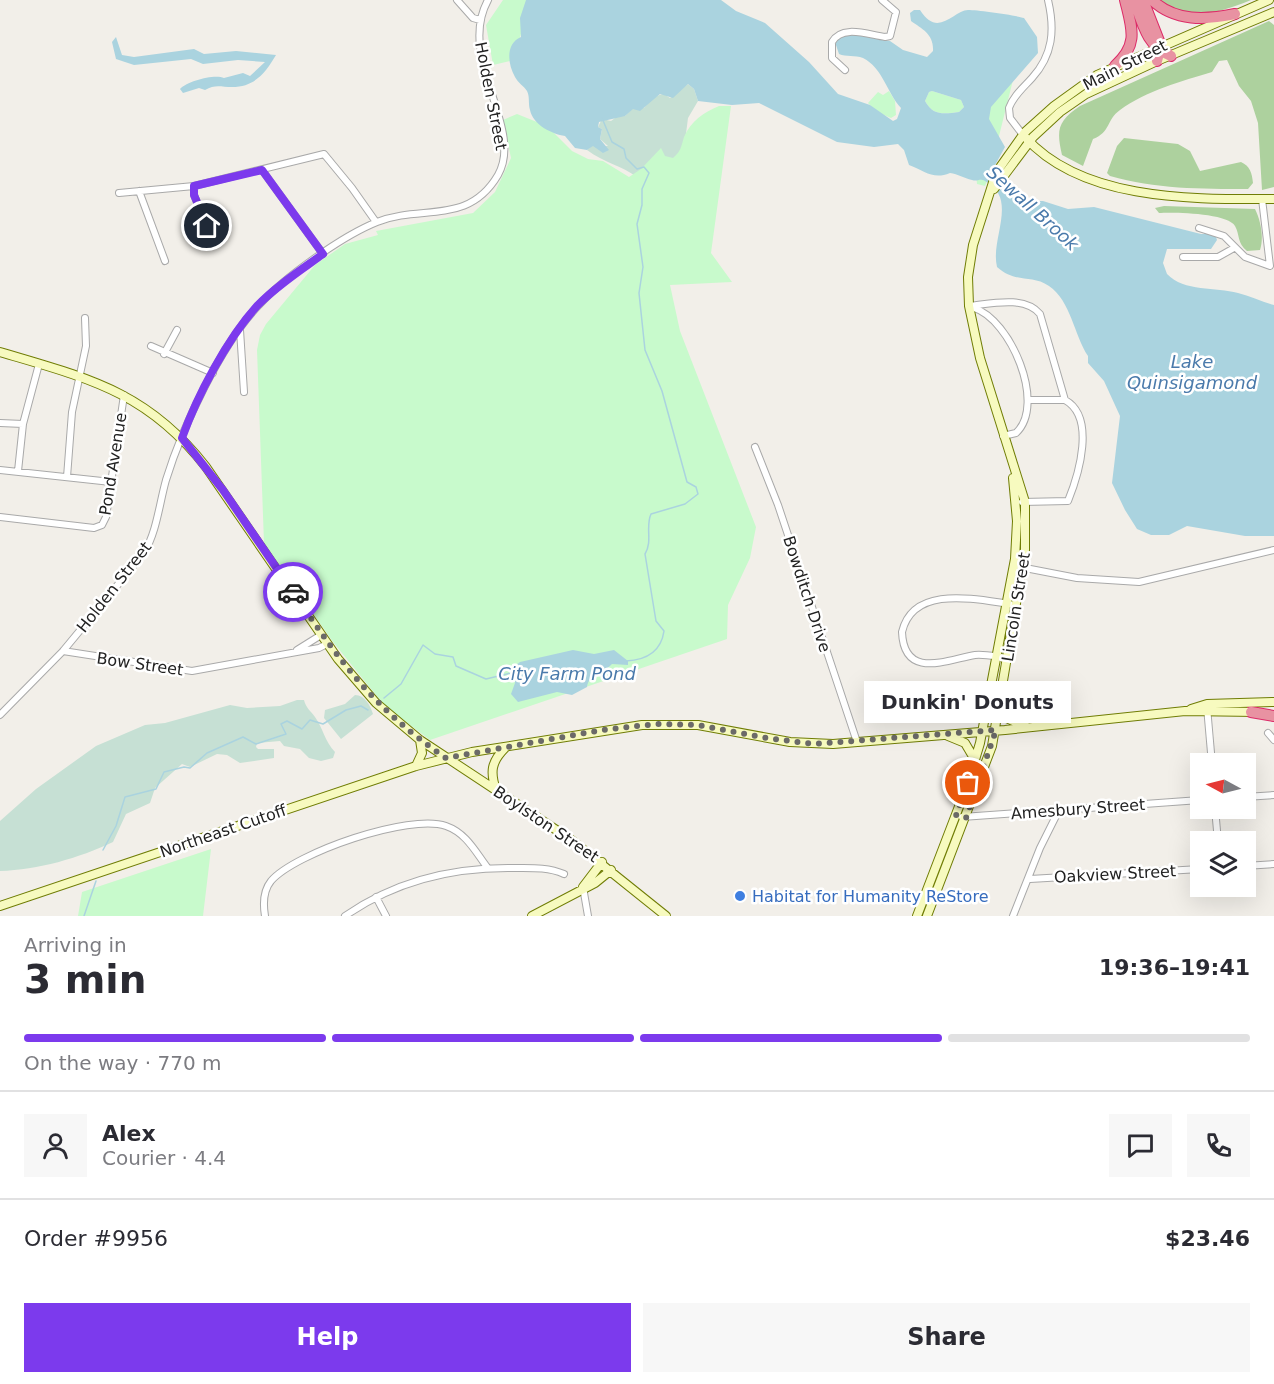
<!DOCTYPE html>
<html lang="en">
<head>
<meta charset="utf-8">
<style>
  :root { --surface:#fff; --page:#f7f7f7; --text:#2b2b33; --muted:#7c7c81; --line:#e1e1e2; --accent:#7c3aed }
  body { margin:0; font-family:"DejaVu Sans",sans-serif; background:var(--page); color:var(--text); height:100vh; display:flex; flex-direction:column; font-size:22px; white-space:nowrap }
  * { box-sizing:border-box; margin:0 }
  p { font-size:20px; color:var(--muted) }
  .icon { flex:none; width:33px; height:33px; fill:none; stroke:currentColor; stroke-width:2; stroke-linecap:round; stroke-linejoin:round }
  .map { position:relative; height:916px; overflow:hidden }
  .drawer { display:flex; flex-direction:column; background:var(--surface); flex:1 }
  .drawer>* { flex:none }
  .needle { width:39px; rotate:277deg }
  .fabs { position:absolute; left:1190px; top:753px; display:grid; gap:12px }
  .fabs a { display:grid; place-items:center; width:66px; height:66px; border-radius:0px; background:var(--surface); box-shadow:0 6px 24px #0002; font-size:30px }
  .pin { position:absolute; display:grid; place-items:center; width:51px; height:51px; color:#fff; margin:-26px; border:3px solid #fff; border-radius:50%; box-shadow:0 2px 6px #0007 }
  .courier { position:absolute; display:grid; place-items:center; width:60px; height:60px; margin:-30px; border:4px solid #7c3aed; border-radius:50%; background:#fff; color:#222; box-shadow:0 2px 8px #0007 }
  .bubble { position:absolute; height:42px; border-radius:0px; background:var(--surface); box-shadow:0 6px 24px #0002; font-size:20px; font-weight:700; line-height:42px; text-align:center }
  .overview em { font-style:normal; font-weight:700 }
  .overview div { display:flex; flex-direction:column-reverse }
  .overview { display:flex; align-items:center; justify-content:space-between; height:102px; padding:0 24px }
  h1 { font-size:39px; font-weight:700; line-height:45px }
  .bar { display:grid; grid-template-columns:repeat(4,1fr); gap:9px 6px; align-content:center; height:72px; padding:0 24px }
  .bar i { height:8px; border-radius:4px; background:var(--line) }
  .bar .current { background:var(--accent) }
  .bar p { grid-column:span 4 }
  .line { display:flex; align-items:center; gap:15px; padding:0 24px; border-top:2px solid var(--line) }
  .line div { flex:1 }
  .round { display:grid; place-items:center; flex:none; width:63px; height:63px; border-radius:0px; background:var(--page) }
  .cta { display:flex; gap:12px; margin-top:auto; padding:12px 24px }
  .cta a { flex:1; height:69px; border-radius:0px; background:var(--accent); color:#fff; font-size:24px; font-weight:700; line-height:69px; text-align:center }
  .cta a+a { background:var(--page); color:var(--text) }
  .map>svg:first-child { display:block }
</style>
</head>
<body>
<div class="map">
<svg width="1274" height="916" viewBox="0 0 1274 916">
  <rect width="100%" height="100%" fill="#f2efe9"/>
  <path fill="#add19e" d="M1155 0H1251C1214 15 1190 21 1155 0Z
    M1269 21 1274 25V187L1262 190 1258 123 1251 101 1239 86 1227 60 1219 61 1212 72C1182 81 1146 91 1120 110 1106 120 1111 132 1093 139L1083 166 1062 155C1056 129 1058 121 1080 106Z
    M1124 138 1178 144 1190 151 1200 171 1241 162C1250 166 1252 173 1253 183L1248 189C1201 189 1155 189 1110 176L1107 173 1117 146Z
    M1164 206 1255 209C1261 221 1264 238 1260 250L1247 251C1237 243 1240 235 1235 226 1228 213 1173 212 1159 213L1155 208Z"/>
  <path fill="#c6e0d4" d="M688 84 694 89 698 101 688 118 683 157 637 177C622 166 603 162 587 150L592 146H608L600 139 602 129 598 127 602 119 611 121 619 115 625 116 633 108H644C649 101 655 95 664 94L670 98Z
    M355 695C365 695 370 705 373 714L341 739 324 718 325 710 345 704Z
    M297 700H304C306 708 310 710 315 717 323 728 325 742 335 752L333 758 321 761 309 758 300 749 284 746 280 741 257 743 256 747 258 749H274V758L240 763 227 755 217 754 190 767 182 764 155 788 150 803 126 814 113 842C79 858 38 870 0 871V821L36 789 96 746 145 725 165 723 230 705 247 708 280 706Z"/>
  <path fill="#c8facc" d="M503 0H530L514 60 493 65 486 25Z
    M1017 64 989 176 985 186 977 184 976 172 986 109Z
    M889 91 895 101 896 115 891 118 877 112 868 103 878 92 883 95Z
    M932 91 961 100 964 107 959 112C944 114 933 116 925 101L929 92Z
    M719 106H731L711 253 732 282 670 285 680 331 756 527 750 558 728 605 727 639 430 740 386 707 367 684 333 642 264 543 257 350 260 335 266 324 315 265 345 244 378 235 376 231 473 213 495 192 511 158 503 120 517 114 547 126 572 151 588 159 603 161 629 177 641 169 661 148 665 156 673 158C681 151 681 147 684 137 691 121 704 112 719 106Z
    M211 849 203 916H78L82 892Z"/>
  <path fill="#aad3df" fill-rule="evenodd" d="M526 0H721L736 11 765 23 809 62 838 94 870 105 893 121 897 119 901 108C887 93 883 68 863 58 855 55 846 57 839 54L835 42 842 36 850 34 890 41 903 50 927 57 933 51C934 34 922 29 911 21L910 13 914 10H920C938 39 954 10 968 10 978 10 1014 15 1024 18L1037 37 1038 53 991 107 989 119 1005 147 989 176 1002 188 1025 201H1043L1068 209 1094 207 1201 234H1215L1217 240 1211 249H1167L1163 263 1167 274C1184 292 1216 287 1238 293 1250 296 1262 302 1274 305V536H1245L1187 526 1169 535H1151L1137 529 1125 510 1112 483 1120 416 1104 381 1088 363V356C1074 335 1071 301 1049 286 1031 274 1016 284 997 267 990 238 1019 199 985 181 979 178 978 182 972 180 964 178 958 174 950 173 933 180 925 171 909 165L904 150 898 144 874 147 837 142 759 103 732 105 698 101 694 89 688 84 673 98 660 94 640 111 633 109 625 116 599 122 598 127 602 129 600 139 609 150 603 153 593 146 587 150 575 148 565 136C552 134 533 125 530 110 528 103 530 97 527 91 524 86 518 83 515 77 507 63 506 43 521 37L520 18ZM932 91 961 100 964 107 959 112C944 114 933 116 925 101L929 92Z
    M116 37 122 55 134 57 194 49 204 54 236 51 276 55C266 72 255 87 232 87 221 87 215 84 205 90L199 88 183 93 180 89C188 81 214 74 224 78L243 73 250 76 265 62 238 60 203 64 191 59 134 65 116 59 112 42Z
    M573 650 594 654 614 650 628 661V665L612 664C604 673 589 673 587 687L572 695 557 692 518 702 511 694 515 683 516 665 520 662Z"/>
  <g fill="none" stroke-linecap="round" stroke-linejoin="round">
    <path stroke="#aad3df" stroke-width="1.5" d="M602 118 612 142 624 149 626 158 637 169 644 167 649 173 642 189V205L637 224 643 267 639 293 645 350 662 391 687 482 696 487 698 494 685 504 651 514C645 527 653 541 645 554L656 621 664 631C661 652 646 660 626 661
      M384 698 401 684 423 645 435 654 453 657 456 666 486 679 515 672
      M103 850 116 826 125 797 156 789 164 772 184 767 190 768 207 753 243 737 256 744 286 734 281 724 287 721 302 729 310 720 323 724 346 710 361 706 368 710
      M84 916 96 881"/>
    <defs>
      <path id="street" d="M457 0 473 18 480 20
        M845 70 832 58V42C842 24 869 35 885 37L890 36 896 12 882 0
        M1023 135 1010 118 1009 108C1013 96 1024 87 1032 78 1053 55 1055 30 1048 0
        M262 170 323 254
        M194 186V195L207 226
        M139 191 165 261
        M119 193 194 186 324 154 352 188 376 222
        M1199 228 1224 236 1245 257 1270 266 1262 199
        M1183 257H1218L1234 248
        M969 306C990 304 1024 295 1040 314L1065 400C1096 417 1079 474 1068 501L1022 502
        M974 308C1010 319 1047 404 1016 433L1003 436
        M240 330 244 392
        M151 346 213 373
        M164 354 177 330
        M1029 400H1065
        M0 423 23 424
        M755 447 778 505 857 742
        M0 470 111 482
        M18 471 23 424 39 364
        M67 477 72 412 86 346 85 318
        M0 517 94 528 102 525 106 517 124 395
        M1020 567 1077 578 1139 582 1274 550
        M297 650 321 635
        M63 651 192 671 319 648 327 644
        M1008 658C997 657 986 654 975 655 949 659 904 681 902 632 913 585 974 599 1010 604
        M1207 707 1212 764
        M0 715 63 651 144 553C157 531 159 505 166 480 182 428 221 344 259 305 285 277 342 236 377 222 422 204 468 226 498 175 525 128 456 58 488 0
        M1268 733 1274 740
        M1245 797 1274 795
        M1215 808 1218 842
        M962 817 1200 800
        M1245 866 1274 864
        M1030 879 1200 869
        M583 887 588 916
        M376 897 386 916
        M265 916C263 904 263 891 271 881 295 853 410 813 446 826 466 833 475 851 487 867
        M345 916C395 881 454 867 514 868 531 868 548 867 564 874
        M1013 916 1040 848 1059 810"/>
      <path id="secondary" d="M1025 137C1083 202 1195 199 1274 199
        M994 189 1033 137 1060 112 1086 94 1157 61 1274 12
        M0 352C87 378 147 391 206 467L338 659 376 703 420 740 570 839 666 916
        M1191 709 1207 704 1274 702
        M1000 710 1004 717 1027 727
        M948 736 965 743 975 760
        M416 766 422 753 420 740
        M496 790C490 772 491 762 505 748
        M583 887 602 862
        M0 906 416 766 472 752 642 725H698L790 742 833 744 1005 730 1185 711 1256 712
        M532 916 595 883 611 870
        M917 916 968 783 980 743 1015 559 1017 521 1013 478
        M927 916 992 746 1025 550V502L980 358 969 306 968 277 973 245 996 173 1025 132 1054 106 1097 75 1269 0"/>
      <path id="highway" d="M1134 0C1142 22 1147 47 1171 56
        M1143 0 1161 46 1157 61
        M1152 0C1175 22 1206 20 1235 14
        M1115 66C1139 44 1132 29 1125 0
        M1251 712 1274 716"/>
    </defs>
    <use href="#street" stroke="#a9a9a9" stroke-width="8"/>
    <use href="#secondary" stroke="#707d05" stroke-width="10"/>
    <use href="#highway" stroke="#dc2a67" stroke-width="12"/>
    <use href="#street" stroke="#fff" stroke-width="6"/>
    <use href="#secondary" stroke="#f7fabf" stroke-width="8"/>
    <use href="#highway" stroke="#e892a2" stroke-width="10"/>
  </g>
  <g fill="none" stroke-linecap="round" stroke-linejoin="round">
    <path stroke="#6b6a68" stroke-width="6" stroke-dasharray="0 10.8" d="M293 592C342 664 373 708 446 758L602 730 656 724 698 725 766 738 814 744 996 730 966 818 956 815 968 783"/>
    <path stroke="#7c3aed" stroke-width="8" d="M207 226 194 195V186L262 170 323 254C301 270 276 286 257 306 227 339 197 396 182 438L223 490 293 592"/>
  </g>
  <circle fill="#3f7fe0" stroke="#fff" stroke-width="2" cx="740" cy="896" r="6"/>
  <g text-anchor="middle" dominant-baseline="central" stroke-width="5" stroke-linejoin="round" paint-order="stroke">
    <g font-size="16" fill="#222" stroke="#fff">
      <text transform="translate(1125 65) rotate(-27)">Main Street</text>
      <text transform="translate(491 96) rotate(79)">Holden Street</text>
      <text transform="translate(113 464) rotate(-81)">Pond Avenue</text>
      <text transform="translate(114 587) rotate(-52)">Holden Street</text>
      <text transform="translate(807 594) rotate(72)">Bowditch Drive</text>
      <text transform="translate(1016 607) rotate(-81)">Lincoln Street</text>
      <text transform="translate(140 664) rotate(8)">Bow Street</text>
      <text transform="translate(1078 809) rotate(-4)">Amesbury Street</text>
      <text transform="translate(546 824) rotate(34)">Boylston Street</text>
      <text transform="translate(223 831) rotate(-19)">Northeast Cutoff</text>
      <text transform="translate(1115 874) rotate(-3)">Oakview Street</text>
    </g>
    <g font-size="16" fill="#366cbe" stroke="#fff" text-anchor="start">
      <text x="752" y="896">Habitat for Humanity ReStore</text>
    </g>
    <g font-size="18" font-style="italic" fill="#4a7aab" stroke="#fff">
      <text transform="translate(1033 208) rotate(42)">Sewall Brook</text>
      <text x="1192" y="361">Lake<tspan x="1192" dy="21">Quinsigamond</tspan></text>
      <text x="567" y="673">City Farm Pond</text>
    </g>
  </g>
</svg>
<div class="fabs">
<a><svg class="needle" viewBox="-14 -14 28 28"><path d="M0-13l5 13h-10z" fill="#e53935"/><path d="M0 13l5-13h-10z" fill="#7c7c81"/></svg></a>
<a><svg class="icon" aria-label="layers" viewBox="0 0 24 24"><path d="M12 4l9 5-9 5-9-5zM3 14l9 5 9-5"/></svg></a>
</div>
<div class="pin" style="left:968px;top:783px;background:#ea580c"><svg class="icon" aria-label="bag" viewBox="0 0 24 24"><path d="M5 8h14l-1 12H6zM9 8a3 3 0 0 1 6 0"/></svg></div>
<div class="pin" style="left:207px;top:226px;background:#1f2937"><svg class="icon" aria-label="home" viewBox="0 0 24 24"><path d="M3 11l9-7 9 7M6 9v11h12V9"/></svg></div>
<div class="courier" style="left:293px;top:592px"><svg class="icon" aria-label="car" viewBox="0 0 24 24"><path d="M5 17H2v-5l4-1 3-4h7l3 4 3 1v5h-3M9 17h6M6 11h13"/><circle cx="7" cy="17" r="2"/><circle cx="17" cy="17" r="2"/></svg></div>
<div class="bubble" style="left:864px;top:681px;width:207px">Dunkin' Donuts</div>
</div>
<section class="drawer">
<div class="overview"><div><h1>3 min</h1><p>Arriving in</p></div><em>19:36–19:41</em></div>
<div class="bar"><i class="current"></i><i class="current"></i><i class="current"></i><i></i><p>On the way · 770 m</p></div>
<div class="line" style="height:108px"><a class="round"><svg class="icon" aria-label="person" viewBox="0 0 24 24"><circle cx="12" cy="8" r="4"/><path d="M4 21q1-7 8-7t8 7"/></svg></a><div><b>Alex</b><p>Courier · 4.4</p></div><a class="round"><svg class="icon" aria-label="chat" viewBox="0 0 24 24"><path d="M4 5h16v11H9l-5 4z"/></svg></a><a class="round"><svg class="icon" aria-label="phone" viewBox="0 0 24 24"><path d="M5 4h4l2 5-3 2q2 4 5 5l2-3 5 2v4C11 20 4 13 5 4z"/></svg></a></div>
<div class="line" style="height:78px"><div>Order #9956</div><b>$23.46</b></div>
<div class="cta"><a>Help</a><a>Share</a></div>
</section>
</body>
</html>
